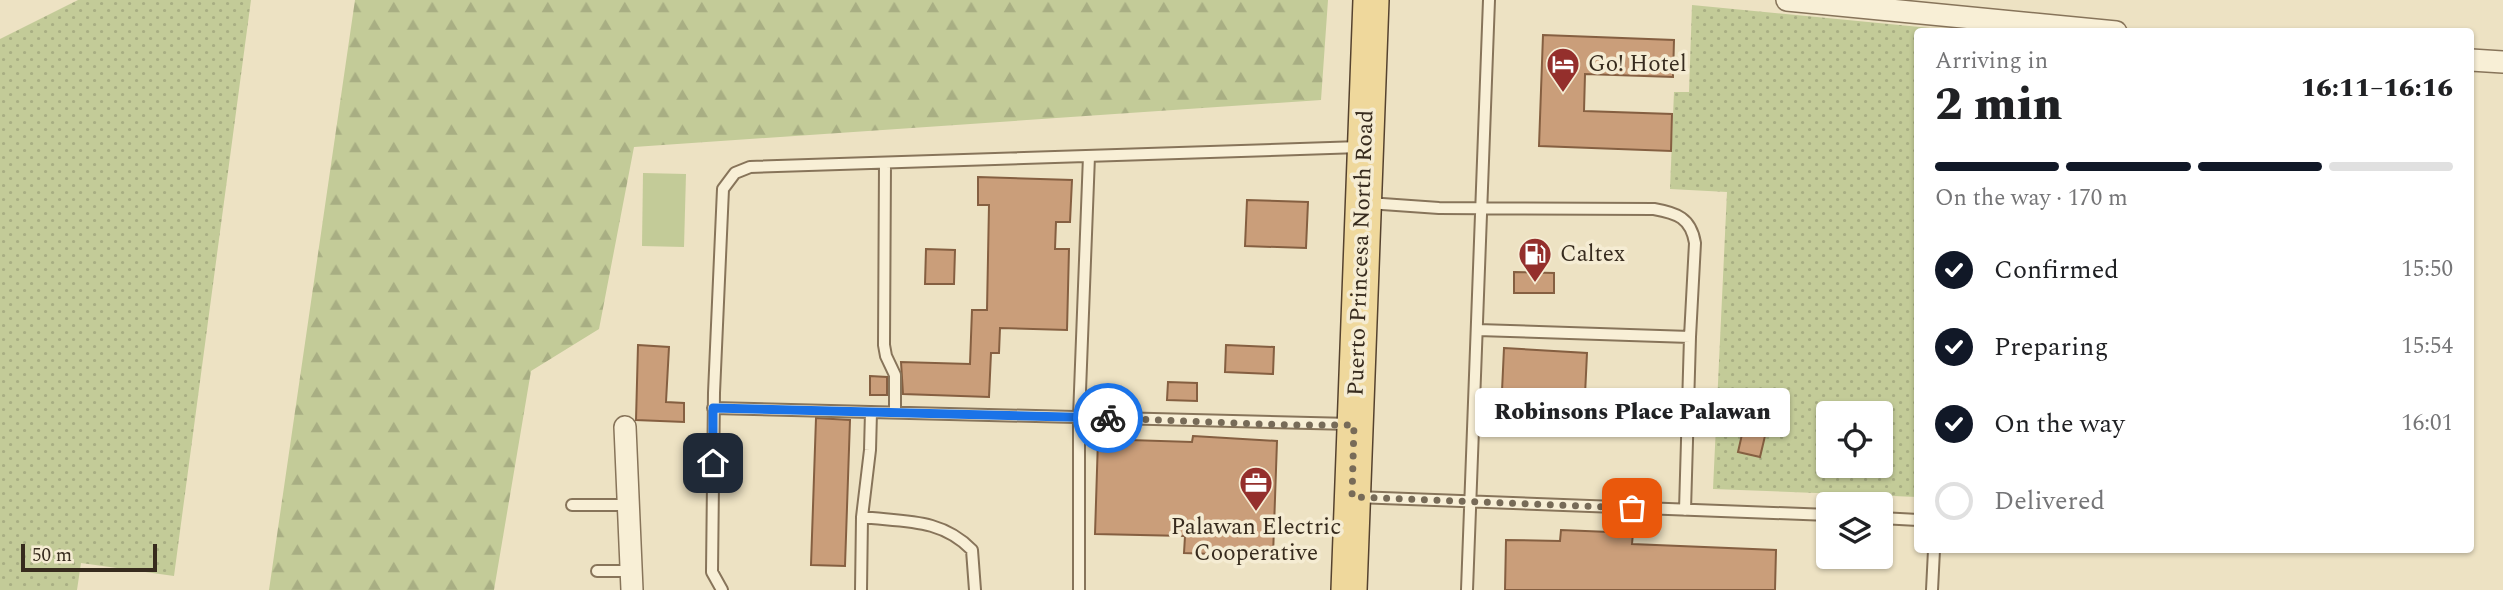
<!DOCTYPE html>
<html lang="en">
<head>
<meta charset="utf-8">
<style>
  :root { --surface:#fff; --page:#f2f2f2; --text:#202124; --muted:#757577; --line:#e0e0e0; --accent:#111827 }
  body { margin:0; font-family:Spectral,serif; background:var(--page); color:var(--text); height:100vh; display:flex; flex-direction:column; font-size:26px; white-space:nowrap }
  * { box-sizing:border-box; margin:0 }
  p { font-size:23px; color:var(--muted) }
  .icon { flex:none; width:38px; height:38px; fill:none; stroke:currentColor; stroke-width:2; stroke-linecap:round; stroke-linejoin:round }
  .map { position:relative; flex:1; overflow:hidden }
  .details { position:absolute; left:1914px; top:28px; width:560px; height:525px; display:flex; flex-direction:column; background:var(--surface); border-radius:7px; box-shadow:0 2px 5px #0004 }
  .details>* { flex:none }
  .buttons { position:absolute; left:1816px; top:401px; display:grid; gap:14px }
  .buttons a { display:grid; place-items:center; width:77px; height:77px; border-radius:7px; background:var(--surface); box-shadow:0 2px 5px #0004; font-size:35px }
  .scale { position:absolute; left:21px; bottom:18px; width:136px; box-sizing:border-box; padding-left:7px; border:4px solid #372b1e; border-top:0; font-size:19px; line-height:24px; white-space:nowrap; color:#372b1e; -webkit-text-stroke:5px #f5ecd3; paint-order:stroke }
  .pin { position:absolute; display:grid; place-items:center; width:60px; height:60px; color:#fff; margin:-30px; border-radius:14px; box-shadow:0 4px 10px #0006 }
  .courier { position:absolute; display:grid; place-items:center; width:70px; height:70px; margin:-35px; border:5px solid #1a73e8; border-radius:50%; background:#fff; color:#222; box-shadow:0 2px 9px #0007 }
  .bubble { position:absolute; height:49px; border-radius:7px; background:var(--surface); box-shadow:0 2px 5px #0004; font-size:23px; font-weight:800; line-height:49px; text-align:center }
  .overview em { font-style:normal; font-weight:800 }
  .overview div { display:flex; flex-direction:column-reverse }
  .overview { display:flex; align-items:center; justify-content:space-between; height:119px; padding:0 21px }
  h1 { font-size:46px; font-weight:800; line-height:52px }
  .bar { display:grid; grid-template-columns:repeat(4,1fr); gap:10px 7px; align-content:center; height:84px; padding:0 21px }
  .bar i { height:9px; border-radius:5px; background:var(--line) }
  .bar .active { background:var(--accent) }
  .bar p { grid-column:span 4 }
  ol { padding:0 21px; list-style:none }
  li { display:flex; align-items:center; gap:21px; height:77px }
  li p { margin-inline-start:auto }
  li .icon { padding:7px; border-radius:50%; background:var(--accent); color:#fff; stroke-width:4 }
  li:last-child { color:var(--muted) }
  li i { width:38px; height:38px; border:4px solid var(--line); border-radius:50% }
  .map>svg:first-child { display:block }
</style>
</head>
<body>
<div class="map">
<svg width="2503" height="590" viewBox="0 0 2503 590">
  <defs>
    <pattern id="grass-dots" width="8" height="8" patternUnits="userSpaceOnUse" patternTransform="scale(1.75)"><rect width="8" height="8" fill="#c3cb98"/><path d="M2 2h.1M6 6h.1" fill="none" stroke="#a8ae83" stroke-width="1.8" stroke-linecap="round"/></pattern>
    <pattern id="forest-firs" width="22" height="20" patternUnits="userSpaceOnUse" patternTransform="scale(1.75)"><rect width="22" height="20" fill="#c3cb98"/><path d="M5 1l3.5 6h-7zM16 11l3.5 6h-7z" fill="#a8ae83"/></pattern>
  </defs>
  <rect width="100%" height="100%" fill="#ede2c3"/>
  <path fill="url(#grass-dots)" fill-rule="evenodd" d="M78 0H251L174 576 81 563 77 590H0V39Z
    M1692 5 1961 31 1918 32V497L1713 489 1727 192 1670 189 1674 92H1689ZM1829 413H1881V466H1829Z"/>
  <path fill="url(#forest-firs)" d="M355 0H1328L1321 100 634 147 599 329 531 371 494 590H269Z"/>
  <path fill="#c3cb98" d="M643 173 686 174 684 247 642 246Z"/>
  <path fill="#ca9e7a" stroke="#855f41" stroke-width="2" d="M1543 35 1674 40 1673 77 1585 74 1584 111 1672 114 1671 151 1539 146Z
    M978 177 1072 180 1070 222H1056L1055 249H1069L1067 330 1000 328 999 353H991L989 397 903 394 901 362 970 364 972 310H987L989 205H978Z
    M1247 200 1308 202 1306 248 1245 246Z
    M926 249 955 250 954 284H925Z
    M1514 272 1554 273V293H1514Z
    M638 345 669 347 666 402 684 403V422L636 420Z
    M1226 345 1274 347 1273 374 1225 372Z
    M1504 348 1587 353 1585 395 1502 391Z
    M870 376 887 377V395H870Z
    M1168 382 1197 383V401L1167 400Z
    M816 418 850 420 845 566 811 565Z
    M1743 430 1765 436 1760 457 1738 452Z
    M1193 436 1277 441 1273 556 1184 553 1185 536 1095 534 1098 439 1192 442Z
    M1561 530 1633 533 1632 544 1776 550 1775 590H1505L1506 540 1560 541Z"/>
  <g fill="none" stroke-linecap="round" stroke-linejoin="round">
    <defs>
      <path id="service" d="M885 163 884 345 886 356 895 375V412
        M1368 203 1439 208 1654 209C1677 213 1691 218 1695 243L1690 337 1685 510
        M1478 330 1690 337
        M713 408 1351 424
        M1356 497 1829 515
        M572 505H629
        M862 517C904 522 941 518 972 550L975 590
        M1881 518 1918 520
        M597 571H631
        M722 590 712 572 714 393 723 189 735 173 750 167 1360 147
        M861 590 862 517 870 450 871 412
        M1079 590V417L1089 156
        M1467 590 1489 0
        M1932 590 1934 550"/>
      <path id="minor" d="M1787 0 2116 32
        M2471 60 2503 62
        M625 427 632 590"/>
      <path id="primary" d="M1349 590 1371 0"/>
    </defs>
    <use href="#service" stroke="#87745a" stroke-width="14"/>
    <use href="#minor" stroke="#87745a" stroke-width="24"/>
    <use href="#primary" stroke="#55422f" stroke-width="38"/>
    <use href="#service" stroke="#f8efd6" stroke-width="10"/>
    <use href="#minor" stroke="#f8efd6" stroke-width="21"/>
    <use href="#primary" stroke="#efd89c" stroke-width="35"/>
  </g>
  <g fill="none" stroke-linecap="round" stroke-linejoin="round">
    <path stroke="#776b58" stroke-width="7" stroke-dasharray="0 12.6" d="M1108 418 1288 425H1354L1352 497 1632 508"/>
    <path stroke="#1a73e8" stroke-width="9" d="M713 463V408L1108 418"/>
  </g>
  <defs>
    <symbol id="hotel-pin" viewBox="-11 -11 22 30"><path d="M0 17L-7.5 6A9.5 9.5 0 1 1 7.5 6Z" fill="#942f2c" stroke="#f5ecd3"/><path d="M-6-4.5h1.5V1H6V5H4.5V3h-9V5H-6ZM-4 0a1.8 1.8 0 1 1 3.6 0ZM.5 0V-2.5h3Q6-2.5 6 0Z" fill="#fff"/></symbol>
    <symbol id="fuel-pin" viewBox="-11 -11 22 30"><path d="M0 17L-7.5 6A9.5 9.5 0 1 1 7.5 6Z" fill="#942f2c" stroke="#f5ecd3"/><path d="M-5.5-6h7V0h2V4h1.3V-2.5L3-4.5l.8-.8L6-3V5H2.5V1h-1V6h-7ZM-4.2-4.7v3.2H.2V-4.7Z" fill="#fff"/></symbol>
    <symbol id="office-pin" viewBox="-11 -11 22 30"><path d="M0 17L-7.5 6A9.5 9.5 0 1 1 7.5 6Z" fill="#942f2c" stroke="#f5ecd3"/><path d="M-6-3h4V-5.5h4V-3h4V5H-6ZM-1-4.5V-3h2v-1.5ZM-6 0V1H6V0Z" fill="#fff"/></symbol>
  </defs>
  <g fill-rule="evenodd">
    <use href="#hotel-pin" x="1544" y="45" width="38" height="52"/>
    <use href="#fuel-pin" x="1516" y="235" width="38" height="52"/>
    <use href="#office-pin" x="1237" y="464" width="38" height="52"/>
  </g>
  <g text-anchor="middle" dominant-baseline="central" stroke-width="7" stroke-linejoin="round" paint-order="stroke">
    <g font-size="23" fill="#372b1e" stroke="#f5ecd3" text-anchor="start">
      <text x="1588" y="64">Go! Hotel</text>
      <text x="1560" y="254">Caltex</text>
      <text x="1256" y="527" text-anchor="middle">Palawan Electric<tspan x="1256" dy="26">Cooperative</tspan></text>
    </g>
    <g font-size="23" fill="#372b1e" stroke="#f5ecd3">
      <text transform="translate(1361 253) rotate(-88)">Puerto Princesa North Road</text>
    </g>
  </g>
</svg>
<div class="buttons">
<a><svg class="icon" aria-label="locate" viewBox="0 0 24 24"><circle cx="12" cy="12" r="6"/><path d="M12 2v4M12 18v4M2 12h4M18 12h4"/></svg></a>
<a><svg class="icon" aria-label="layers" viewBox="0 0 24 24"><path d="M12 4l9 5-9 5-9-5zM3 14l9 5 9-5"/></svg></a>
</div>
<div class="scale">50 m</div>
<div class="pin" style="left:1632px;top:508px;background:#ea580c"><svg class="icon" aria-label="bag" viewBox="0 0 24 24"><path d="M5 8h14l-1 12H6zM9 8a3 3 0 0 1 6 0"/></svg></div>
<div class="pin" style="left:713px;top:463px;background:#1f2937"><svg class="icon" aria-label="home" viewBox="0 0 24 24"><path d="M3 11l9-7 9 7M6 9v11h12V9"/></svg></div>
<div class="courier" style="left:1108px;top:418px"><svg class="icon" aria-label="bike" viewBox="0 0 24 24"><circle cx="6" cy="16" r="4"/><circle cx="18" cy="16" r="4"/><path d="M6 16l4-8h5l3 8M10 8l3 8H6M13 5h3"/></svg></div>
<div class="bubble" style="left:1475px;top:388px;width:315px">Robinsons Place Palawan</div>
<section class="details">
<div class="overview"><div><h1>2 min</h1><p>Arriving in</p></div><em>16:11–16:16</em></div>
<div class="bar"><i class="active"></i><i class="active"></i><i class="active"></i><i></i><p>On the way · 170 m</p></div>
<ol>
<li><svg class="icon" aria-label="check" viewBox="0 0 24 24"><path d="M5 12l5 5 9-10"/></svg>Confirmed<p>15:50</p></li>
<li><svg class="icon" aria-label="check" viewBox="0 0 24 24"><path d="M5 12l5 5 9-10"/></svg>Preparing<p>15:54</p></li>
<li><svg class="icon" aria-label="check" viewBox="0 0 24 24"><path d="M5 12l5 5 9-10"/></svg>On the way<p>16:01</p></li>
<li><i></i>Delivered</li>
</ol>
</section>
</div>
</body>
</html>
